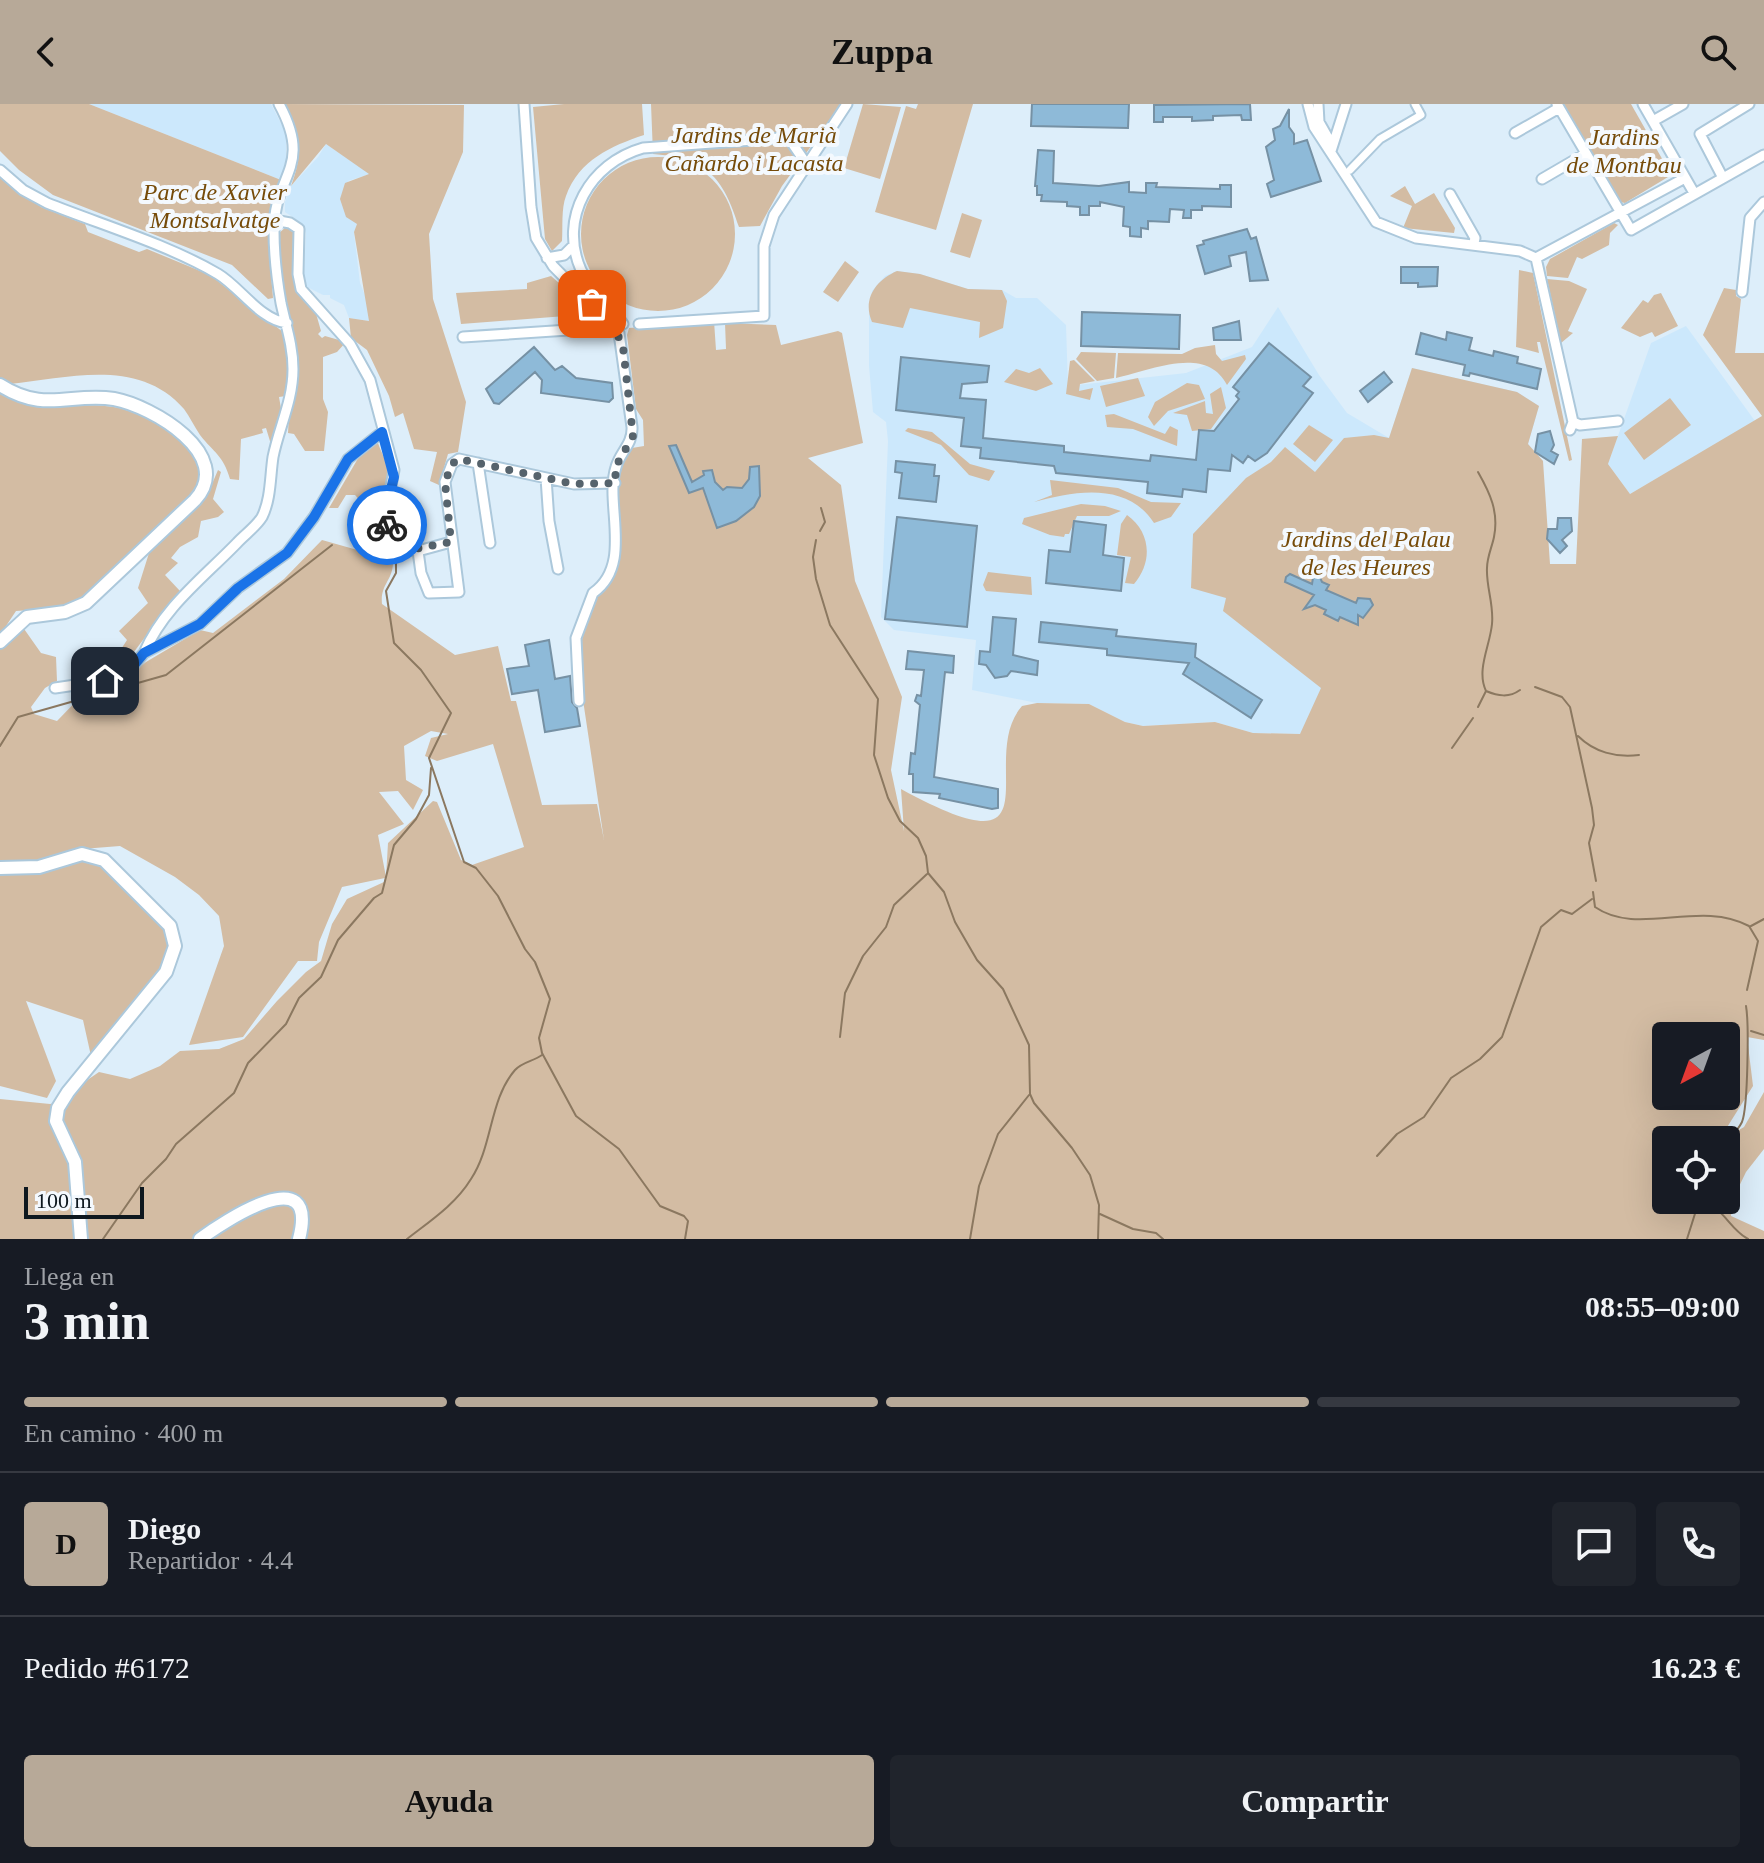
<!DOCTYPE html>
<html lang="es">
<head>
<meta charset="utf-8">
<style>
  :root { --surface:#171b24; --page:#20242c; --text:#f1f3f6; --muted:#9ea1a6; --line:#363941; --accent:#b7a998 }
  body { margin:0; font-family:Georgia,serif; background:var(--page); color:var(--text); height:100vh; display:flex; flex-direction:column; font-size:30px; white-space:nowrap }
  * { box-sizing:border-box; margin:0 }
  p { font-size:26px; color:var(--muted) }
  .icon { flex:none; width:44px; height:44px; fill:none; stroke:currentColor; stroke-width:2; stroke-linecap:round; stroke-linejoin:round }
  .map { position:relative; height:1135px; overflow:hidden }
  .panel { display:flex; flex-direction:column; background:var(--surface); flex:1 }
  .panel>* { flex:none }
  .needle { width:52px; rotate:221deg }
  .controls { position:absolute; left:1652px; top:918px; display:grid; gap:16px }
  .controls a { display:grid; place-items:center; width:88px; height:88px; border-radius:8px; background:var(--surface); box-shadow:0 8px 32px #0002; font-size:40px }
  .scale { position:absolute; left:24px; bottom:20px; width:120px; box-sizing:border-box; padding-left:8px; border:4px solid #0e181f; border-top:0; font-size:22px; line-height:28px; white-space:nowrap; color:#0e181f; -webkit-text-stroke:6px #f4f9fe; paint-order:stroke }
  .pin { position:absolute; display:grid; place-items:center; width:68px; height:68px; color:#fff; margin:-34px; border-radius:16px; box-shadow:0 4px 12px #0006 }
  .courier { position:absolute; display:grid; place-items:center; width:80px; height:80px; margin:-40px; border:6px solid #1a73e8; border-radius:50%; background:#fff; color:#222; box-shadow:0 2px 10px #0007 }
  .head em { font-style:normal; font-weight:700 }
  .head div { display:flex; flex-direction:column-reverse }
  .head { display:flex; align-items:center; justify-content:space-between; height:136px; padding:0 24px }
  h1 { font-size:52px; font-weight:700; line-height:60px }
  .bar { display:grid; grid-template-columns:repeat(4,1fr); gap:12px 8px; align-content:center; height:96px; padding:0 24px }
  .bar i { height:10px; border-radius:6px; background:var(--line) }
  .bar .current { background:var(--accent) }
  .bar p { grid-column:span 4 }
  .line { display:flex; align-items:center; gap:20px; padding:0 24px; border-top:2px solid var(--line) }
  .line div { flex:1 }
  .round { display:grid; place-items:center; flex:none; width:84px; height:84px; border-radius:8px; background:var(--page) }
  .button { display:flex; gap:16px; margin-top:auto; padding:16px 24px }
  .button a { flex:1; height:92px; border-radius:8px; background:var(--accent); color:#111; font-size:32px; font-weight:700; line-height:92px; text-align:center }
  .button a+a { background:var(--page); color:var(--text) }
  header { display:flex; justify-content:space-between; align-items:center; height:104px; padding:0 24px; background:var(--accent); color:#111; font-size:36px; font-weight:700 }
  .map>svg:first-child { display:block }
</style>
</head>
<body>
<header><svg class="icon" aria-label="back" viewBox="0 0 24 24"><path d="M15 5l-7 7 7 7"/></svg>Zuppa<svg class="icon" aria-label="search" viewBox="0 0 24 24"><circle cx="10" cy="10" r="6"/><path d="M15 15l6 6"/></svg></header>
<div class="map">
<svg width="1764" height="1135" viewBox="0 0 1764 1135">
  <rect width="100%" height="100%" fill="#ddeefa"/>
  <path fill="#cce8fc" d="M89 0H271L286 29V61L281 76Z
    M326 40 370 70 348 77 357 120 354 129 360 179 367 196 369 217 349 214 344 201 330 194V191H323L307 183 304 170 306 129 300 118 285 108V98L291 82 318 53Z
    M897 167 920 170 968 185 1002 186 1016 194H1037L1066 221 1068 282 1186 269 1252 243 1278 203 1319 271 1347 309 1389 334 1412 264 1517 288 1539 302 1528 340 1543 357 1300 630 1253 629 1215 618 1143 622 1125 618 1089 600 1037 599 972 586 976 536 894 526 881 513 888 337 886 318 873 308 869 262V210L872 187 885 172Z
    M1686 222 1755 317 1630 390 1608 360 1651 239Z"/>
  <path fill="#d3bca3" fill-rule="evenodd" d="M0 0H89L281 76 267 118 273 194 268 195 232 161 53 91 19 66 0 47Z
    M284 0 464 1 463 48 429 130 433 195 466 298 458 348 448 350 439 381 430 377 437 348 414 345 403 309 395 313 389 292 367 246 351 234 349 214 369 217 354 128 357 120 346 113 340 95 345 79 369 70 326 40 291 82C303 50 301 30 284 0Z
    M564 0H642L644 31C611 42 579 56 566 92 561 105 563 123 562 137L552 147 545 135 533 3Z
    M651 0H842L782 82 760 122 739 123C723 73 707 54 653 50Z
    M863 0 901 3 880 75 844 64Z
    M918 0H973L936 126 875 108 906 2 916 5Z
    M1563 0H1631L1669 67 1668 73 1625 99 1620 98Z
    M581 130a77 77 0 1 1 154 0a77 77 0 1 1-154 0Z
    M0 74 41 103 85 120 88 128 139 148 147 145 210 171 283 228C293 247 289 271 286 292L279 293 283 316 273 347 266 324 262 325 263 329 241 335 239 376 230 375C223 351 214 349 200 331 194 322 190 313 184 305 139 253 68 274 10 280L0 276Z
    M1405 82 1415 100 1434 89 1455 124 1454 129 1403 124 1412 102 1390 92Z
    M962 109 982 116 970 154 950 148Z
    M1614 119 1618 121 1610 129 1609 141 1582 155 1577 153 1568 174 1547 172 1546 163 1550 155Z
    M287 122 297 128 295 168 315 206 321 227 318 230 322 234 325 232 346 238 337 248 323 253V295L328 308 324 347H305L294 330 288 329C290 289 295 245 288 204 283 180 280 156 278 130Z
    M845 157 859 168 838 198 823 188Z
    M1519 166 1533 169 1572 356 1569 357 1540 238H1537L1539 249 1516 243Z
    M897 167 920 170 968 185 1002 186 1007 197 1003 224 979 234 980 218 910 204 903 224 872 218C862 195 876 176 897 167Z
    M551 172 591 207V210L461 220 456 189 527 185V179Z
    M1547 175 1569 177 1587 185 1568 227 1573 229 1561 239Z
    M1724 184 1736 186V192L1741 195 1735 249H1764V936L1747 933 1753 982 1719 1036H1666V1096H1726V1036H1722L1744 1023 1764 988V1045L1746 1068 1732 1097 1731 1112 1764 1127V1135H0V995L50 1000 67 998 83 979 99 968 130 975 160 962 180 947 219 945 244 935 277 897 306 868 321 857 332 820 347 795 384 778 385 774 342 783 319 838 317 857H298L243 933 189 941 224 842 219 812 199 791 175 773 120 742 82 745 34 758 0 759V545L22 522 41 549 56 553 57 577 45 584 31 603 34 610 57 617 88 585 124 576 146 558 200 526 213 529 284 475 322 436 368 449 362 399 355 391H346L338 404H329L360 351 378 339C381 348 387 358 389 368 391 389 374 406 378 428 379 440 394 445 393 460 392 477 380 481 382 500L455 551 498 542 511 597H516L542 701 597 700 604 736 577 556 591 499 618 450 619 363 632 344 644 342 643 316 636 305 627 231 629 224 714 217 716 246 726 245 725 219 776 221 781 241 838 227 842 229 863 339 808 354 841 381 855 477 902 593 891 666 904 727 901 685C1064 774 975 655 1022 602L1037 599 1089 600 1125 618 1143 622 1215 618 1253 629 1300 630 1321 584 1223 507 1226 494 1191 484 1193 430 1246 374 1271 358 1285 343 1315 368 1344 334 1374 331 1389 334 1412 264 1517 288 1539 302 1528 340 1543 357 1550 460H1576L1582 335 1618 332 1608 360 1630 390 1762 312 1703 231ZM431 627 448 630 431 634 425 652 437 657 493 640 524 743 472 761 461 756 437 698 433 697 388 739 386 773 378 731 404 720 379 688 398 687 413 706 423 686 406 676 404 642ZM1666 932H1726V992H1666Z
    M1661 189 1678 222 1655 233 1652 228 1640 233 1621 224 1643 196 1648 199 1654 191Z
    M1215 241 1216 250 1222 257 1245 251 1246 255 1227 281C1206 240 1150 267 1116 274L1118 249 1182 250 1195 244Z
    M1081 248 1116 249 1114 274 1097 277 1076 255Z
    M1074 256 1095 277 1080 280 1079 287 1093 284 1090 296 1066 290 1070 257Z
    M1040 264 1053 280 1036 287 1004 278 1016 265 1029 269Z
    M1138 274 1145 292 1106 303 1100 282Z
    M1187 279 1199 281 1205 295 1168 307 1154 322 1148 313 1155 298Z
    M1221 283 1226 304 1211 325 1192 327 1187 311 1173 309 1205 297 1206 309 1213 310 1210 290Z
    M0 288C41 313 72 296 114 303 140 307 203 339 201 371 201 376 198 383 196 388L89 491 62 504 16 507 0 531Z
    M1670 294 1691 321 1644 356 1624 329Z
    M1114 310 1165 330 1170 322 1178 326 1177 342 1133 325 1107 323 1105 311Z
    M1309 321 1333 336 1315 358 1293 340Z
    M908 324 932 328 970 360 995 367 989 377 969 371 941 341 905 327Z
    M218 366 221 368 213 395 224 408 218 413 201 417 198 433 180 443 171 454 178 459 165 471 180 487 118 569 105 570 127 536 119 527 148 499 138 484 149 449 206 394Z
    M1050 376 1118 384 1151 398 1181 399 1171 413 1154 419C1127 377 1074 387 1034 398L1052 391Z
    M1081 400 1105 402 1121 407 1109 412H1077L1069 430H1065L1064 433 1050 431 1022 420 1024 414Z
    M1127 411C1151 428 1153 458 1134 480L1125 479 1131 453 1117 451 1121 420Z
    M988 468 1031 473 1032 491 986 487 983 481Z
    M85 756 101 760 162 820C166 828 170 835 169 844 167 870 109 930 91 952L83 916 26 897 56 977 47 994 0 982V769Z"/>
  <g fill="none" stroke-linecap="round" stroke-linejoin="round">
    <path stroke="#8b7860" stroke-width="2" d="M1478 368C1490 389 1499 408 1494 433 1492 443 1487 453 1487 464 1486 483 1494 500 1492 520 1490 542 1476 566 1486 587 1498 592 1509 594 1520 586
      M820 427 825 418 821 404
      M816 436 813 453 816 475 830 521 878 595 874 651 888 694 900 717 918 734 926 752 928 769 944 788 955 818 977 856 1003 885 1029 941 1030 990 1034 999 1072 1044 1090 1071 1099 1101 1098 1135
      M396 455V469L386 487 394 539 421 566 451 609 429 654 464 758 476 764 498 792 525 845 535 858 550 895 539 934 542 949 576 1012 619 1045 660 1102 684 1112 688 1117 685 1135
      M1535 583 1562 593 1570 603 1592 704 1594 721 1589 739 1596 777
      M1478 603 1486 587
      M1578 632C1594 648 1616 654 1639 651
      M0 642 18 613 166 571 332 441
      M1452 644 1473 614
      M1593 788 1595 803C1638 833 1699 795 1749 822L1758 837 1747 886
      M1751 822 1764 815
      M1751 927 1764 931
      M840 933 845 889 863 852 886 823 894 801 927 770
      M1726 1039C1731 1033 1738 1026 1742 1018 1748 1003 1749 919 1746 902
      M1377 1052 1397 1030 1424 1013 1451 974 1480 955 1502 933 1541 823 1561 806 1572 810 1592 795
      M1100 1110 1133 1125 1156 1129 1163 1135
      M103 1135 142 1079 166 1055 176 1040 234 989 248 959 286 920 299 894 321 873 338 836 374 794 382 789 394 741 416 715 429 691 431 664
      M407 1135C430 1117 455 1101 471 1075 493 1042 489 996 515 966 522 958 534 957 542 951
      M970 1135 979 1082 998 1030 1029 991
      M1687 1135 1699 1097C1724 1102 1728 1124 1748 1135"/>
  </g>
  <path fill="#8ebad8" stroke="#7691a4" stroke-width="2" d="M1032 0H1129L1128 24 1031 22Z
    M1250 0 1251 16H1242L1241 11 1213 12V16L1192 17V13H1163V18H1154V1Z
    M1289 5V23L1294 30V40L1307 36 1321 77 1271 93 1267 80 1274 76 1266 43 1275 36 1273 25 1280 22Z
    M1038 46 1054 47 1053 79 1099 82 1129 78V88L1146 89V79H1157L1156 83 1220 85V81H1231V103L1202 102V106H1191V114H1183L1184 106 1170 105 1169 118 1148 117V125L1141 124V133L1130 132V123L1123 122 1124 103 1100 98V102H1089V111H1080V103L1067 102V98L1041 97 1042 91H1037V82H1035Z
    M1247 125 1251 135 1256 133 1268 176 1250 177 1246 148 1229 152 1231 162 1205 170 1197 142 1204 140 1203 137Z
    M1401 163H1438L1437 182 1418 183V179H1401Z
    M1082 208 1180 211 1179 245 1081 242Z
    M1239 217 1241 236H1214L1213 224Z
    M1447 228 1472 234 1469 246 1493 252 1494 247 1518 253 1517 259 1541 265 1537 285 1470 269 1469 272 1463 271 1465 261 1416 250 1421 229 1446 236Z
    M1269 239 1311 273 1303 282 1313 289 1267 349 1255 357 1248 352 1243 359 1232 351 1230 367 1208 365 1206 388 1183 385 1182 393 1147 389 1148 378 1056 369 1054 362 980 354 981 344 961 342 964 314 896 306 901 253 989 262 987 278 962 280 960 294 986 296 983 334 1064 342V348L1150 357 1151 351 1196 356 1199 326 1214 327 1239 295 1236 292 1239 288 1233 283Z
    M534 243 555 266 562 262 576 274 612 279 613 294 609 298 541 289 542 276 535 268 499 300 494 299 486 285Z
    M1384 268 1392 278 1368 298 1360 287Z
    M1550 327 1554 341 1551 347 1558 351 1554 360 1535 348 1538 330Z
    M676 341 692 378 704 371 703 367 712 366 715 378 723 386 727 383 742 384 749 375 750 363 759 362 760 392 754 403 736 417 717 424 703 384 689 389 669 342Z
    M896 357 935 361 934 372H939L936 398 899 394 902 369 895 368Z
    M897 413 977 422 967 523 885 515Z
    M1558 414H1571L1572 427 1562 436 1567 442 1560 449 1547 435 1548 425H1557Z
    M1074 417 1106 421 1103 451 1124 454 1121 487 1046 479 1049 446 1070 448Z
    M1290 470 1312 480 1313 474 1319 471 1322 478 1329 481 1326 486 1356 499 1358 494 1370 495 1373 501 1363 514 1358 511V521L1340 513 1338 517 1324 510 1326 506 1315 501 1304 505 1314 491 1285 478 1286 473Z
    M993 513 1016 515 1013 551 1038 557 1037 571 1011 567 1007 572 995 574 986 561 979 560 980 547 990 548Z
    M1041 518 1117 526 1116 532 1196 540 1195 553 1262 596 1251 614 1183 570 1189 559 1107 551V545L1039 538Z
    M549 536 555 575 570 572 572 598 577 604 580 622 545 628 538 586 512 590 507 565 529 562 525 541Z
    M908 547 954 552 953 569 945 568 934 673 998 685V704L992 705 939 694 940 690 913 688V670H909L911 649 915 650 920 601 915 597 917 591 921 592 924 566 906 565Z"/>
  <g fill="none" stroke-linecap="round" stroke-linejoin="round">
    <defs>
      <path id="pedestrian" d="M1350 66 1380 35 1421 11 1415 0"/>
      <path id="minor" d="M524 0 531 103 536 134 553 162 619 229 632 323C633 340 620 348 616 363 604 400 634 460 593 489L576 534 579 597
        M1308 0 1314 23 1376 118 1416 134 1520 147 1536 154
        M1318 0 1319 18 1332 41
        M1557 0 1631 126 1764 51
        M1643 0 1694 89
        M1653 17 1683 0
        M1515 29 1559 4
        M790 36 803 55 802 68
        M1331 47 1346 0
        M0 66 23 86 47 99C102 121 167 140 218 170 240 183 260 216 287 219
        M1723 74 1700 30 1749 0
        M1542 75 1585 50
        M1450 90 1475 134 1474 139
        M274 116 290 119 299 125 298 170 301 185 350 240 370 276 394 366 386 409 388 423 392 431 410 446 418 447
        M547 154 564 151 573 142
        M1536 154 1573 318 1570 326
        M1536 154 1685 74
        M1742 188 1750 114 1764 98
        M623 220C610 201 591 187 581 166 558 114 590 59 643 44L780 34 790 36 826 34
        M639 220 764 212V142L774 111 847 0
        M463 233 614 223
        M1573 318 1580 321 1618 317
        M478 359 490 439
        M546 374 549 417 558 465
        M418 447 421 469 429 489 459 488 445 378 452 360 459 355 574 380 615 379
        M418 447 451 438
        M144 549C163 504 203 474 237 439 244 431 256 423 262 413 271 395 270 373 273 353 279 323 293 297 293 265 293 242 286 222 281 199 277 176 274 151 274 127 273 71 314 64 279 0
        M55 584 123 574 144 549 200 520 238 484 287 449 314 413 348 355 382 328"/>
      <path id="tertiary" d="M0 281C45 310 71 288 114 295 152 302 236 351 195 396L86 499 65 508 27 513 0 538
        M0 764 39 763 82 750 104 756 170 822 175 842 166 868 68 988 58 1004 56 1017 75 1058 81 1135
        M200 1135C223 1118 320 1053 299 1135"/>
    </defs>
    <use href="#pedestrian" stroke="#acc8db" stroke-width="11"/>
    <use href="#minor" stroke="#acc8db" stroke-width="13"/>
    <use href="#tertiary" stroke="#acc8db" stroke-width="16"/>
    <use href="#pedestrian" stroke="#fff" stroke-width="7"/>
    <use href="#minor" stroke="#fff" stroke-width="9"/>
    <use href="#tertiary" stroke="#fff" stroke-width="12"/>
  </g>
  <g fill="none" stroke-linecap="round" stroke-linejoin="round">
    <path stroke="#56636c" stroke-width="8" stroke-dasharray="0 14.4" d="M387 421 392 431 410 446 451 438 445 378 452 360 459 355 574 380 615 379 616 362 633 332 623 243 614 223 592 200"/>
    <path stroke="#1a73e8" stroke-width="10" d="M105 577 123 574 144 549 200 520 238 484 287 449 314 413 348 355 382 328 394 373 386 405 387 421"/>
  </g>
  <g text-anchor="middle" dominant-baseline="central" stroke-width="8" stroke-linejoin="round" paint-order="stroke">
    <g font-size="24" font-style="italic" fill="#764b09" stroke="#f4f9fe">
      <text x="754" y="31">Jardins de Marià<tspan x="754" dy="28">Cañardo i Lacasta</tspan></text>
      <text x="1624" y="33">Jardins<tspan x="1624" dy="28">de Montbau</tspan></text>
      <text x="215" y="88">Parc de Xavier<tspan x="215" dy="28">Montsalvatge</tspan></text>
      <text x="1366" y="435">Jardins del Palau<tspan x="1366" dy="28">de les Heures</tspan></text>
    </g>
  </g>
</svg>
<div class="controls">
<a><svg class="needle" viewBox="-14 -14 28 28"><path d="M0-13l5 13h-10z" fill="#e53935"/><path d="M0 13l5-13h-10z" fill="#9ea1a6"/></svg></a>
<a><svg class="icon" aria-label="locate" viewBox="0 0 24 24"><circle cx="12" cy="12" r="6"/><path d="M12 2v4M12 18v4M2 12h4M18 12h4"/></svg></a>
</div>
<div class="scale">100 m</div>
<div class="pin" style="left:592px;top:200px;background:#ea580c"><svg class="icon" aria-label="bag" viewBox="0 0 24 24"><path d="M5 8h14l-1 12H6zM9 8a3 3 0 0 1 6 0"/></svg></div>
<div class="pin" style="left:105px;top:577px;background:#1f2937"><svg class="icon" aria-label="home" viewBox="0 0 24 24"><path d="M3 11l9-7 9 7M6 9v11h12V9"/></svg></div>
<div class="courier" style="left:387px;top:421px"><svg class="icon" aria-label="bike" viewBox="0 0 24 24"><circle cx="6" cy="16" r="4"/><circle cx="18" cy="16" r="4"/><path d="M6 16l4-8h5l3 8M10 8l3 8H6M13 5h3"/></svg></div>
</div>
<section class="panel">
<div class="head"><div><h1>3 min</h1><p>Llega en</p></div><em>08:55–09:00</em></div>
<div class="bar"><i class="current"></i><i class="current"></i><i class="current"></i><i></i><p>En camino · 400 m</p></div>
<div class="line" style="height:144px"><b class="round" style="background:var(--accent);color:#111">D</b><div><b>Diego</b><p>Repartidor · 4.4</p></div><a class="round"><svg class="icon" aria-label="chat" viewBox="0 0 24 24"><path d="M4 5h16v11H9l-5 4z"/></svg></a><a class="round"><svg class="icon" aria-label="phone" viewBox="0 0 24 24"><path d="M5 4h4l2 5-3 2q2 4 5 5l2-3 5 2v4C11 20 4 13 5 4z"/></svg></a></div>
<div class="line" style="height:104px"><div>Pedido #6172</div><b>16.23 €</b></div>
<div class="button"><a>Ayuda</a><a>Compartir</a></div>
</section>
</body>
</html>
